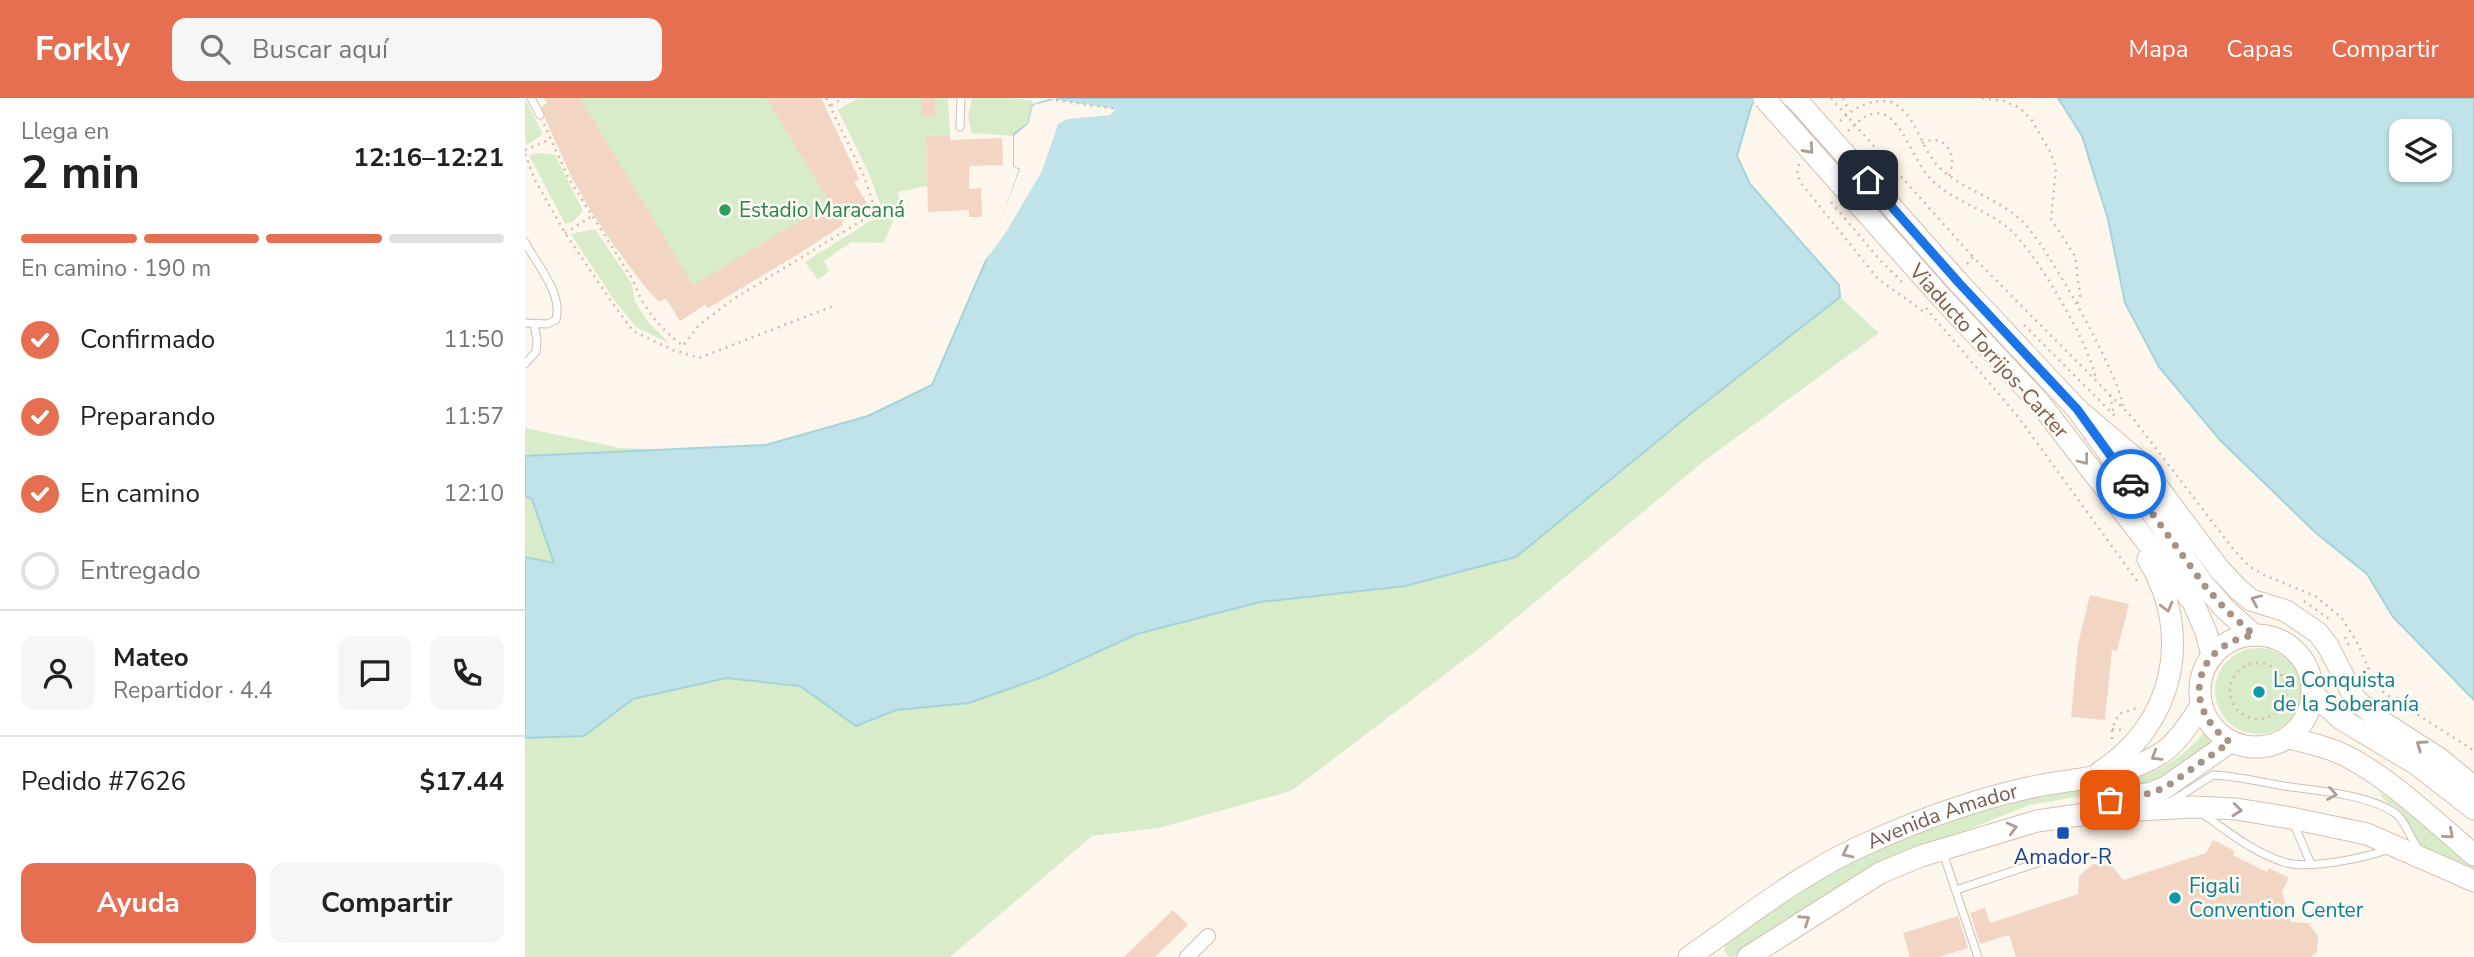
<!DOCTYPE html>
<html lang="es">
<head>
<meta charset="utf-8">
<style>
  :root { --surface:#fff; --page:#f6f6f6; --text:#222; --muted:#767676; --line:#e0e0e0; --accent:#e76f51 }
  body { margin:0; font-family:"Nunito Sans",sans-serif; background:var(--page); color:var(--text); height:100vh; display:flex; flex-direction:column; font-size:26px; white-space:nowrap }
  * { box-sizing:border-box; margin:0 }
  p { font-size:23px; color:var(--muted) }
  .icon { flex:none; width:38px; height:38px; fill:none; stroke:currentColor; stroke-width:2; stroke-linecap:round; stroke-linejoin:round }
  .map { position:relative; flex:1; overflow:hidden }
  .panel { display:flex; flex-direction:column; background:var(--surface); width:525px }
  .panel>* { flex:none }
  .buttons { position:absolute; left:1864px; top:21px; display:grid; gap:14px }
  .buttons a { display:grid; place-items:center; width:63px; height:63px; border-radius:14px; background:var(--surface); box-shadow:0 2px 5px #0004; font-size:35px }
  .pin { position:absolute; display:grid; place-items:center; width:60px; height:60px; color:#fff; margin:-30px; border-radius:14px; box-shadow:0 4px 10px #0006 }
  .courier { position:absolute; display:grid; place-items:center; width:70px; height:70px; margin:-35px; border:5px solid #1a73e8; border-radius:50%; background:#fff; color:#222; box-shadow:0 2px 9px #0007 }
  .overview em { font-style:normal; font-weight:700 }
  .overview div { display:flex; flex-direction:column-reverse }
  .overview { display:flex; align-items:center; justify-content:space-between; height:119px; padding:0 21px }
  h1 { font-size:46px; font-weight:700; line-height:52px }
  .bar { display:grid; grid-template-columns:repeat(4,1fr); gap:10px 7px; align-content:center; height:84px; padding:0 21px }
  .bar i { height:9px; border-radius:5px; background:var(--line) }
  .bar .current { background:var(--accent) }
  .bar p { grid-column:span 4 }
  .line { display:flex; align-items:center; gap:18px; padding:0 21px; border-top:2px solid var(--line) }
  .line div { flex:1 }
  .round { display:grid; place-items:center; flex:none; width:74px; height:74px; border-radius:14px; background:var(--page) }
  ol { padding:0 21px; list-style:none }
  li { display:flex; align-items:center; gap:21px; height:77px }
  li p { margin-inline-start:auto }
  li .icon { padding:7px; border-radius:50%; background:var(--accent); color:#fff; stroke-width:4 }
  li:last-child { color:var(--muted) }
  li i { width:38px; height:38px; border:4px solid var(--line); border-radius:50% }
  .button { display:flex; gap:14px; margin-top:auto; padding:14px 21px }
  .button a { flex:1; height:80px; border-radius:14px; background:var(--accent); color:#fff; font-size:28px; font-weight:700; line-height:80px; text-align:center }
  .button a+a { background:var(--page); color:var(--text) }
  header { display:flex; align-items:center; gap:42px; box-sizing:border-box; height:98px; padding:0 35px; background:var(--accent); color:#fff }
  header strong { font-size:33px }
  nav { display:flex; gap:38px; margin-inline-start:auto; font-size:24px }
  .search { width:490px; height:63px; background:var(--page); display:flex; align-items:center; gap:18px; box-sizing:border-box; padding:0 24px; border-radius:14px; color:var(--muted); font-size:26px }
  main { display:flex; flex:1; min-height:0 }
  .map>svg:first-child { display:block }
</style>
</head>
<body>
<header>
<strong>Forkly</strong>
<div class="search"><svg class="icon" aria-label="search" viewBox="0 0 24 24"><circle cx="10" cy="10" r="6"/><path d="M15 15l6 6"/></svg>Buscar aquí</div>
<nav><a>Mapa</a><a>Capas</a><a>Compartir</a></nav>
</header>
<main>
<section class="panel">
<div class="overview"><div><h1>2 min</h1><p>Llega en</p></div><em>12:16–12:21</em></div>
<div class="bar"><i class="current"></i><i class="current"></i><i class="current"></i><i></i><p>En camino · 190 m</p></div>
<ol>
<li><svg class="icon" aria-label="check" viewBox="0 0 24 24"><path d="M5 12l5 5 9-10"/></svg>Confirmado<p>11:50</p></li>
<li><svg class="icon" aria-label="check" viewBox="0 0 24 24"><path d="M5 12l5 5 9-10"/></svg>Preparando<p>11:57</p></li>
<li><svg class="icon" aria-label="check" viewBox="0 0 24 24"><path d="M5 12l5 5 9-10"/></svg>En camino<p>12:10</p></li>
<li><i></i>Entregado</li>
</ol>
<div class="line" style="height:126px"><a class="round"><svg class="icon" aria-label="person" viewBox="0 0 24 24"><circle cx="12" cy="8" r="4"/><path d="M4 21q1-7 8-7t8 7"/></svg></a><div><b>Mateo</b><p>Repartidor · 4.4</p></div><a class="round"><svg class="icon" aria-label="chat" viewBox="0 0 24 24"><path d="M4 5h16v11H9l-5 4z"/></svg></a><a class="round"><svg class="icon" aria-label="phone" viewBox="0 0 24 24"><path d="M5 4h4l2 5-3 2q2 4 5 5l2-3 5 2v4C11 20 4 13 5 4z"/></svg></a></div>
<div class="line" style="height:91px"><div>Pedido #7626</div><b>$17.44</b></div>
<div class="button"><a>Ayuda</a><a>Compartir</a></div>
</section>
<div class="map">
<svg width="1949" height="859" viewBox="0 0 1949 859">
  <rect width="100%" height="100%" fill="#fdf6ec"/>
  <path fill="#d8ecc9" d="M19 0H296L334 81 329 85 343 107 317 123 318 127 183 210 180 207 155 223 141 201 134 204C101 167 70 124 47 79 36 57 26 33 16 10L22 5Z
    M333 0H423L425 37 401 38 402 88 373 94 375 109 358 145 326 144 299 163 304 173 293 182 280 164 358 115 345 78 313 12Z
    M447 0H485L508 3 503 26 489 38 447 35 443 20Z
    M0 1 18 36 2 47 0 43Z
    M14 55 30 57 58 113 48 124 40 126 4 57Z
    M70 131 107 186 110 204 123 224 145 246 111 229 87 199 46 136Z
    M1315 199 1354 235 1179 363 956 549 766 693 634 730 567 738 425 859H0V640L59 638 108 601 201 580 275 588 331 628 371 612 444 605 520 578 612 536 735 504 880 488 991 459 1163 318Z
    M0 330 95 350 160 352 0 358Z
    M0 398 7 401 29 465 0 459Z
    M1690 593a43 43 0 1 1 86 0a43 43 0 1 1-86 0Z
    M1679 634 1691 646 1637 681 1620 687 1504 707 1367 762 1303 796 1212 858 1204 859 1199 853 1201 844 1295 776 1400 727 1497 698 1620 677C1645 668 1663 653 1679 634Z
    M1854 694 1949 751V775C1930 765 1905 757 1891 741 1884 734 1884 724 1878 716 1869 705 1862 709 1854 694Z"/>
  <path fill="#bfe3e8" stroke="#a5d3da" stroke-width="2" fill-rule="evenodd" d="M531 0H1233L1227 6 1212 58 1225 86 1314 187 1315 199 1163 318 991 459 880 488 735 504 612 536 520 578 444 605 371 612 331 628 275 588 201 580 108 601 59 638 0 640V459L29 465 7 401 0 398V358L241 347 343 318 407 287 469 144 495 71 489 68V36L503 26 508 7Z
    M1533 0H1949V602L1868 519 1842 476 1791 435 1695 342 1634 269 1600 205 1583 121 1557 38ZM1914 33V72H1876V33Z"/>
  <path fill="#fdf6ec" d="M521 0H531L532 2 591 11 585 17 543 21 533 26 517 73 481 134 460 163 495 71 489 68V38L503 26 508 7 529 2Z"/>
  <path fill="#f3d5c3" d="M19 0H55L168 187 305 105 241 0H296L334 81 329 84 343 107 316 124 318 127 272 157 183 210 181 206 155 223 141 200 134 204 117 185 68 116 47 80 20 20 17 8 23 5Z
    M396 0H410V19H396Z
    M425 37V42L477 40 478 67 444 68V91L456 90 457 119H444V112L403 114 401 38Z
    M1565 497 1604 506 1592 553 1587 552 1580 622 1546 619 1553 546Z
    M1688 742 1710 753 1708 757 1742 774 1744 770 1764 780 1757 793 1766 824 1783 825 1793 838 1792 854 1786 859H1491L1484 837 1455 846 1445 815 1460 810 1465 825 1553 796 1554 778 1568 766 1587 768 1598 782 1681 755Z
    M648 812 663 827 630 859H599Z
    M1433 818 1443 850 1414 859H1385L1378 835Z"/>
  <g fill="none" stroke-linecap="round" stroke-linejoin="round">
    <defs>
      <path id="lane" d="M6 0 15 17
        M435 29 436 0
        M0 144C12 167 38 195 31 222L22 226 0 225
        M0 266 11 254 12 241 9 227
        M1647 703 1688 677C1712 678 1735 684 1759 688 1792 693 1842 696 1870 715 1882 724 1884 740 1894 751
        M1678 716C1703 734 1732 757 1762 765 1787 771 1840 760 1864 751
        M1768 724 1786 766
        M1418 755 1453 859
        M1431 792 1527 760"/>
      <path id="street" d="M662 859 683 838"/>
      <g id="secondary">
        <path d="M1434 185 1552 311 1679 487 1701 512 1729 537"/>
        <path d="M1417 200 1514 304 1668 504 1681 534 1687 557"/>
        <path d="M1552 311 1613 363 1695 472 1713 491 1726 502 1761 513 1793 535 1803 548 1830 601 1856 623 1915 661 1949 689"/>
        <circle cx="1731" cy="593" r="56"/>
        <path d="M1787 595 1816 621 1891 666 1949 711"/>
        <path d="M1763 639C1778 644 1795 647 1810 653 1857 672 1910 724 1949 757"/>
        <path d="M1575 674C1649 627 1669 536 1623 461"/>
        <path d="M1597 700 1626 695 1641 689 1705 644"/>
        <path id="s1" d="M1164 859C1222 819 1278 773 1343 745 1394 722 1448 702 1503 690 1547 680 1596 681 1635 656 1653 645 1664 625 1676 608"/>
        <path d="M1223 859 1355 775 1396 758 1512 723 1575 714 1669 709 1711 711 1766 720 1842 736 1949 783"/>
      </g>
    </defs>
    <use href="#lane" stroke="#d1beb0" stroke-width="9"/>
    <use href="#street" stroke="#d1beb0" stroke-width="16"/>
    <use href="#secondary" stroke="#d6c0b0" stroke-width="23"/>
    <path stroke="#d9b8a5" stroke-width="2.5" stroke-dasharray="2 5" stroke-linecap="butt" d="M1318 0 1324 13
      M1457 0 1479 3 1495 10 1506 21 1526 55 1531 70 1526 121 1550 158 1555 198 1551 209
      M531 2 591 11
      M306 7 319 0
      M1315 23C1329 10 1345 0 1366 4 1390 14 1395 48 1412 67 1436 92 1472 99 1497 123 1521 145 1595 278 1598 309
      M19 26 44 81 108 182C118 211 135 230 158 248L174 227 210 200 351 114 339 78 301 0
      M1323 33C1334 23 1345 11 1360 17 1377 24 1389 62 1403 78 1424 102 1459 110 1483 130 1509 150 1567 250 1571 282
      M1397 45C1421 34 1433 57 1424 78
      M0 52 26 41
      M0 56 10 82 40 135 86 203 108 233 148 252 174 260 311 207
      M1274 66 1272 76 1276 85 1353 181 1402 216
      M1306 104 1354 161 1378 185
      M40 135 67 118
      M1442 166 1448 159 1607 319 1708 451 1724 468 1739 477 1790 498 1816 519 1832 544 1848 581 1859 595 1948 652 1949 656
      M1401 210 1494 320 1615 487
      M1499 227 1591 319
      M1585 297 1589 317
      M1779 503 1807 523
      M1820 539 1826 552
      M1705 593a28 28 0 1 1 56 0a28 28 0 1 1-56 0Z
      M1758 607 1794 628
      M1587 631 1598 632
      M1587 641V631L1594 616 1612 610"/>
    <use href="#lane" stroke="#fff" stroke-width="7"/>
    <use href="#street" stroke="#fff" stroke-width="14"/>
    <use href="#secondary" stroke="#fff" stroke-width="21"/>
    <defs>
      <path id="secondary-bridge" d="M1239 0 1417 200
        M1270 0 1434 185"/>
    </defs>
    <use href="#secondary-bridge" stroke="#d6c0b0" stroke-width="23" stroke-linecap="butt"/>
    <path stroke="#d9b8a5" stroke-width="2.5" stroke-dasharray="2 5" stroke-linecap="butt" d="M1306 0 1448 159"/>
    <use href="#secondary-bridge" stroke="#fff" stroke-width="21"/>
  </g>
  <defs><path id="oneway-chevron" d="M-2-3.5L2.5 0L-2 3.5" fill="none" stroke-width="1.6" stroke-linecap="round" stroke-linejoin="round" transform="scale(1.75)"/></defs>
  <g stroke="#af9d94">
    <use href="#oneway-chevron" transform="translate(1284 51) rotate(48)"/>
    <use href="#oneway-chevron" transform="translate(1559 362) rotate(52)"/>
    <use href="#oneway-chevron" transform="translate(1731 502) rotate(-156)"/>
    <use href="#oneway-chevron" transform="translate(1642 509) rotate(75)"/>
    <use href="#oneway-chevron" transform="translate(1896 647) rotate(-145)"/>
    <use href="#oneway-chevron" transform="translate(1631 658) rotate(149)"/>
    <use href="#oneway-chevron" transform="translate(1807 696) rotate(10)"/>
    <use href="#oneway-chevron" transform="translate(1712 712) rotate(6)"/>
    <use href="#oneway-chevron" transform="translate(1487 730) rotate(-15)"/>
    <use href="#oneway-chevron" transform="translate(1924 736) rotate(41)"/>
    <use href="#oneway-chevron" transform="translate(1322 755) rotate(154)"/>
    <use href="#oneway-chevron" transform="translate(1280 822) rotate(-33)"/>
  </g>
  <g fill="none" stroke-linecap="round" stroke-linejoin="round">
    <path stroke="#a89285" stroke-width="7" stroke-dasharray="0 12.6" d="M1585 702 1626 695 1641 689 1705 644C1655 609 1668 547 1729 537L1701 512 1679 487 1606 386"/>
    <path stroke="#1a73e8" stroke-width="9" d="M1343 82 1434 185 1552 311 1606 386"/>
  </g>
  <circle fill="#2e9e5b" stroke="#fffaf3" stroke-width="2.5" cx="200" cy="112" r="7"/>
  <g fill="#0f9aa8" stroke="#fffaf3" stroke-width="2.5">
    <circle cx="1734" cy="594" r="7"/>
    <circle cx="1650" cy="800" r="7"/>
  </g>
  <rect fill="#1a4fb4" stroke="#fffaf3" stroke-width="2.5" x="1531" y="728" width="14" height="14" rx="3.5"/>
  <g text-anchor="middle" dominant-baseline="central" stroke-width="5" stroke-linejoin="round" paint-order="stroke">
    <g font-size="21" fill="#27864d" stroke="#fffaf3" text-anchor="start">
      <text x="214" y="112">Estadio Maracaná</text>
    </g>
    <g font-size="21" fill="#7a5c4d" stroke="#fffaf3">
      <text transform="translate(1464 253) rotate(48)">Viaducto Torrijos-Carter</text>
      <text stroke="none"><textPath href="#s1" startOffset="292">Avenida Amador</textPath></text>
    </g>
    <g font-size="21" fill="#0d838f" stroke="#fffaf3" text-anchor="start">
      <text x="1748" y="582">La Conquista<tspan x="1748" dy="24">de la Soberanía</tspan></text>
      <text x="1664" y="788">Figali<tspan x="1664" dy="24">Convention Center</tspan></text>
    </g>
    <g font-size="21" fill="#164399" stroke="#fffaf3">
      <text x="1538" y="759">Amador-R</text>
    </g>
  </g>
</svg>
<div class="buttons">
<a><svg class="icon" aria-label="layers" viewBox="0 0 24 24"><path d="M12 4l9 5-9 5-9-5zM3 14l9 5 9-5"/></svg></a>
</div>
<div class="pin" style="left:1585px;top:702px;background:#ea580c"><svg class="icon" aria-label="bag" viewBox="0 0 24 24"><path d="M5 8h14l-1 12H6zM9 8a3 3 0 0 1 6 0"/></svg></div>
<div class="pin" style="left:1343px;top:82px;background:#1f2937"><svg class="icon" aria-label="home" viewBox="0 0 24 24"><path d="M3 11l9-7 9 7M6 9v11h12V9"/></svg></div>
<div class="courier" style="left:1606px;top:386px"><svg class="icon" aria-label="car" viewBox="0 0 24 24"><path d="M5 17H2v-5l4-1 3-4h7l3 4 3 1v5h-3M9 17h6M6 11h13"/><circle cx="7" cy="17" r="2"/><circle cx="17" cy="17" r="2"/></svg></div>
</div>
</main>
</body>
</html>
